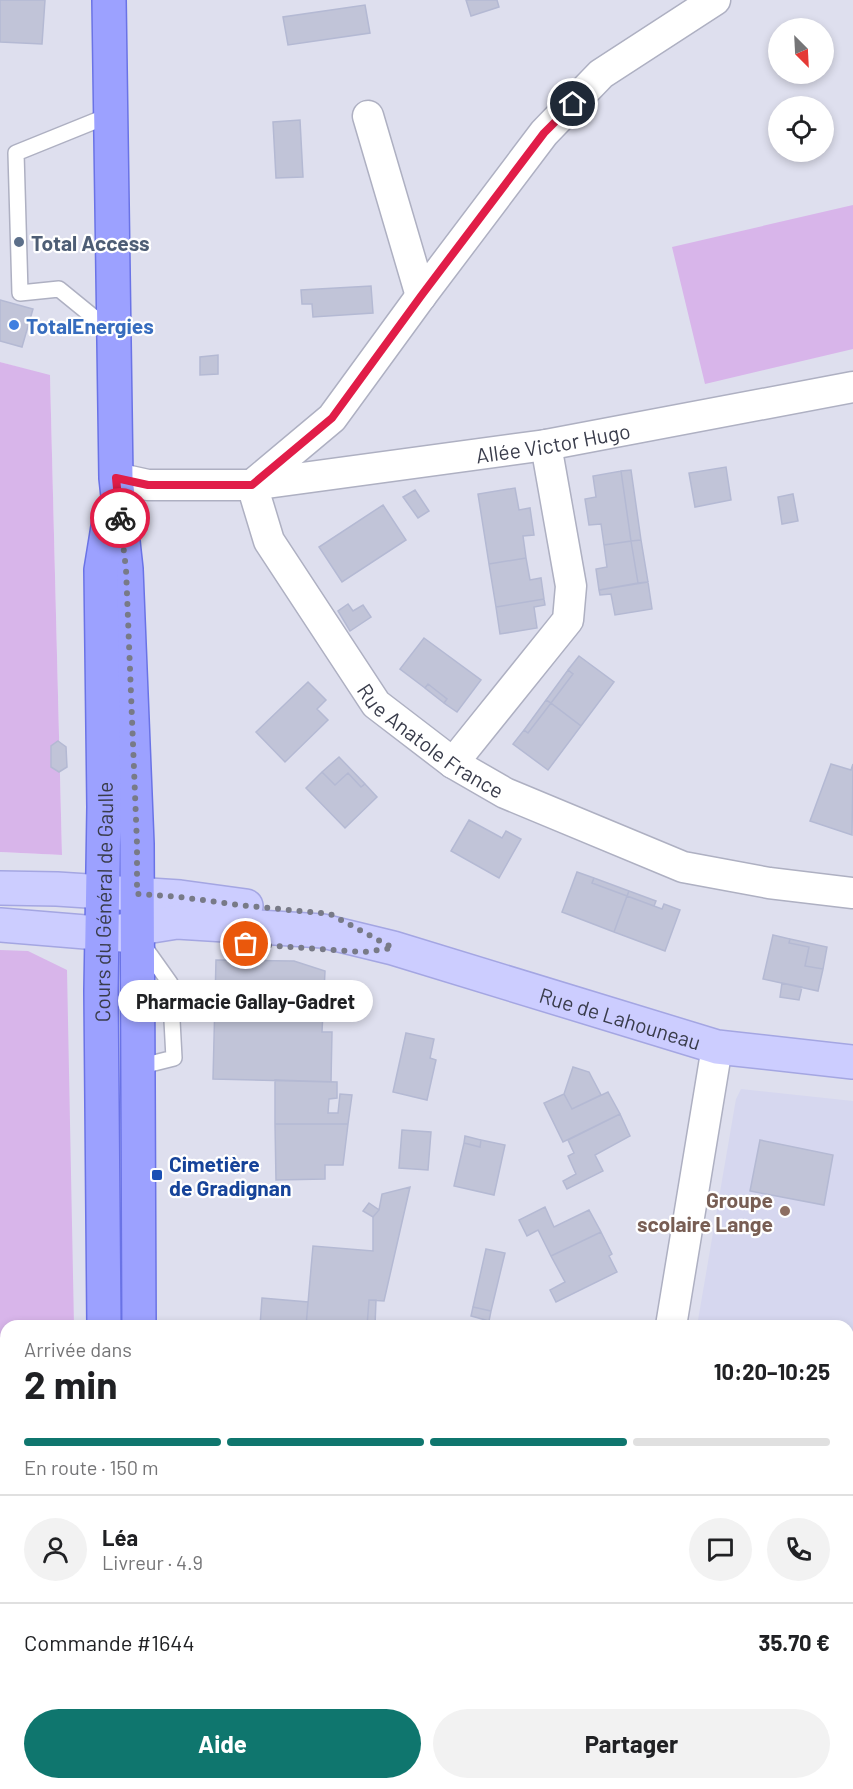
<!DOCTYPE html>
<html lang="fr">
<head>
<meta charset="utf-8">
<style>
  :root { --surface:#fff; --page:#f2f2f2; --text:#202124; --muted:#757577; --line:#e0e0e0; --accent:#0f766e }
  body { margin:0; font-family:Barlow,sans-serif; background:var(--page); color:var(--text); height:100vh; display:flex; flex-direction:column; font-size:22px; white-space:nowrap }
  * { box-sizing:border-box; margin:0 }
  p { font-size:20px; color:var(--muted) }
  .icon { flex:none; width:33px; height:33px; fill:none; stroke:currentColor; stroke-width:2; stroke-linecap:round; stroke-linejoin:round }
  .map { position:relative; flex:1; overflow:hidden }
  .side { position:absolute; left:0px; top:1320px; width:854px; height:470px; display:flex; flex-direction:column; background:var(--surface); border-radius:18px 18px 0 0; box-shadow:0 3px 9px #0003 }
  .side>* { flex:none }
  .needle { width:39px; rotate:156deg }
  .buttons { position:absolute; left:768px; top:18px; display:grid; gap:12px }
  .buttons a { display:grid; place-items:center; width:66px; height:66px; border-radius:50%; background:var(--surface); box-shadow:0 3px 9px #0003; font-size:30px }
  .pin { position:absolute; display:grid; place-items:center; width:51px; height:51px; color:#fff; margin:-26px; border:3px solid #fff; border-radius:50%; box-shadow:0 2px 6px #0007 }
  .courier { position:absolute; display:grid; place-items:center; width:60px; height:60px; margin:-30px; border:4px solid #e11d48; border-radius:50%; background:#fff; color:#222; box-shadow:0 2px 8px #0007 }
  .bubble { position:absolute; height:42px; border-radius:21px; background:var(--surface); box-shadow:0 3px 9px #0003; font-size:20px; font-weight:700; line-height:42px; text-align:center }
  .headline em { font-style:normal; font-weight:700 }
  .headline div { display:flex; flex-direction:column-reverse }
  .headline { display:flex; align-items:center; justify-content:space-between; height:102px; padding:0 24px }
  h1 { font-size:39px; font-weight:700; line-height:45px }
  .bar { display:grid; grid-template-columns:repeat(4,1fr); gap:9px 6px; align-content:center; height:72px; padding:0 24px }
  .bar i { height:8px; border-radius:4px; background:var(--line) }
  .bar .current { background:var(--accent) }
  .bar p { grid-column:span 4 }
  .line { display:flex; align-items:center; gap:15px; padding:0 24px; border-top:2px solid var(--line) }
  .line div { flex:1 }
  .round { display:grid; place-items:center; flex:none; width:63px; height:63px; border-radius:32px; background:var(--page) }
  .button { display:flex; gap:12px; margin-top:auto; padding:12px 24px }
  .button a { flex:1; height:69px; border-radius:36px; background:var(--accent); color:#fff; font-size:24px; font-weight:700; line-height:69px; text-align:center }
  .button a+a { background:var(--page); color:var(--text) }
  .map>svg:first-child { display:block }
</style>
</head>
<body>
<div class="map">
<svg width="853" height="1789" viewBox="0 0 853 1789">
  <rect width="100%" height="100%" fill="#ececf6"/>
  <path fill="#dedfee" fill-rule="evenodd" d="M0 0H853V1789H0V852L62 855 50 376 0 362ZM778 28H824V74H778ZM778 106H824V152H778ZM6 1326H848V1784H6Z"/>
  <path fill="#d6d7ef" d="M741 1089 853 1101V1481L848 1476V1326H697L736 1099Z"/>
  <path fill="#d8b5ea" d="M853 205V349L705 384 672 247Z
    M0 362 50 375 62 855 0 852Z
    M0 950 28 951 67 970 74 1326H6V1505L0 1506Z
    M848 1541 853 1547V1789H655L649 1784H848Z"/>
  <path fill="#c1c4d8" stroke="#b4b9d3" stroke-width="1.5" d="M0 0H45L42 44 0 42Z
    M466 0H497L499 7 471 16Z
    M365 5 370 33 288 45 283 17Z
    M300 120 303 177 276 178 273 122Z
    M371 286 373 313 313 317 312 304H302L301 290Z
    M0 300 33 309 22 347 0 341Z
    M218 355V374L200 375V357Z
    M726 467 731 500 695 507 689 473Z
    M631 470 641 540 631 541 621 471Z
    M621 471 631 541 604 545 601 524 589 525 585 499 596 497 593 476Z
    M515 488 519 510 530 508 534 535 523 536 526 558 489 564 478 494Z
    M415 490 429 511 418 518 403 497Z
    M793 494 798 521 782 524 778 497Z
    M383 505 406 540 342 582 319 547Z
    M641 540 648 582 638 583 631 541Z
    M631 541 638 583 599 590 596 569 607 567 604 545Z
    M526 558 530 580 541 578 544 599 496 607 489 564Z
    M648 582 652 609 615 615 611 594 600 595 599 590Z
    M544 599 545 605 534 607 537 628 500 634 496 607Z
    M348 604 353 611 363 605 371 617 350 631 338 611Z
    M424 638 481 680 457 712 444 703 447 699 428 684 425 688 400 669Z
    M579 656 614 682 581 726 551 703 573 674 568 670Z
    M568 670 573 674 551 703 546 700Z
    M308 682 326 700 317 709 328 720 285 762 256 732Z
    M428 684 447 699 444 703 425 688Z
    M546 700 551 703 528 733 524 730Z
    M551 703 581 726 548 770 513 744 524 730 528 733Z
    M58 741 66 747 67 767 59 772 51 767V746Z
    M339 757 365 784 361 787 348 773 335 785 322 772Z
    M831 764 851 770 853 764 852 835 810 821Z
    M322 772 335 785 348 773 361 787 365 784 377 797 345 828 306 788Z
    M469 820 502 838 506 831 521 839 499 878 451 851Z
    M577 872 594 878 592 883 627 896 614 932 562 912Z
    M594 878 629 891 627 896 592 883Z
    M629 891 656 901 654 906 627 896Z
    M627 896 662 909 664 904 680 910 665 951 614 932Z
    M773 935 790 939 789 943 809 947 805 966 823 969 818 991 763 979Z
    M790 939 827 947 823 969 805 966 809 947 789 943Z
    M216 960 294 961 325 971 322 1032H332L331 1082 213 1079Z
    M208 982H216L215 998 208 997Z
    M782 983 802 987 799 1000 780 997Z
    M406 1033 434 1039 430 1058 436 1060 427 1100 393 1092Z
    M573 1067 589 1072 601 1095 572 1109 564 1094Z
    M275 1080 337 1082V1098L329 1099 328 1113H338L340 1094 352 1095 348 1124H275Z
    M608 1092 620 1114 563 1142 544 1103 564 1094 572 1109Z
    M620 1114 630 1136 595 1155 603 1171 567 1189 563 1181 576 1174 568 1156 574 1153 568 1140Z
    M275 1124H348L343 1165H325V1179L276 1180Z
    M402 1130 431 1132 428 1170 399 1168Z
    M465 1136 481 1140 480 1147 464 1143Z
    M481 1140 505 1145 494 1195 454 1186 464 1143 480 1147Z
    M760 1140 833 1155 824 1205 750 1191Z
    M410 1187 384 1301 369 1300 367 1326H306L313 1246 373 1251V1217L379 1210 382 1194Z
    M369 1203 379 1210 373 1217 363 1211Z
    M545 1207 554 1227 589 1210 601 1232 551 1256 538 1230 527 1236 519 1220Z
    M601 1232 612 1254 609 1256 617 1272 556 1302 550 1290 565 1282 551 1256Z
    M486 1249 505 1253 491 1311 473 1307Z
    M262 1298 308 1302 306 1326H260Z
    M369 1300H376L375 1326H367Z
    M473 1307 491 1311 489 1321 471 1316Z
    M6 1749V1778L0 1779V1751Z
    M6 1778V1784H32L33 1789H0V1779Z
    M246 1784H293L294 1789H247Z
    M433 1784H445L448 1789H428L427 1786Z
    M490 1784H519L509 1789H494Z
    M519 1784H542L545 1789H509Z"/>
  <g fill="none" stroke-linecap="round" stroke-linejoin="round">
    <defs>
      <path id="lane" d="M110 115 16 153 20 293 59 289 113 333
        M138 1067 174 1058 170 983 143 945
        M0 1554 6 1584"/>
      <g id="street">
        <path d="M368 116 421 296"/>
        <path id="s1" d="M116 478 148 485H252L269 541 376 704 453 763 505 793 683 867 769 883 853 893"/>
        <path d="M252 485 332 418 421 296 544 133 601 74 715 0"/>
        <path id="s2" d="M252 485 546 445 853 387"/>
        <path d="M453 763 568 620 571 586 546 445"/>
        <path d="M671 1326 717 1047"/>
        <path d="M848 1522 853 1528"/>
        <path d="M0 1635 6 1634"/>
        <path d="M616 1784 618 1789"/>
      </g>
      <g id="secondary">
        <path d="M0 888 57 889 180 897 246 906"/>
        <path d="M0 925 122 935"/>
        <path id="s3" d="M102 934 177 922 323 931 393 948 717 1047 853 1062"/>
      </g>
      <g id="primary">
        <path d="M109 0 116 478 126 569 137 844 139 1326"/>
        <path id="s4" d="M104 1326 101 991 104 807 101 570 109 521"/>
        <path d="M109 1784V1789"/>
        <path d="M139 1784V1789"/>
      </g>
    </defs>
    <use href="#lane" stroke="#aeb0c2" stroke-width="18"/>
    <use href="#street" stroke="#aeb0c2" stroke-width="33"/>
    <use href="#secondary" stroke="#a4a6e2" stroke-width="36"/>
    <use href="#primary" stroke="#6a73e6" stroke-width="36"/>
    <use href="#lane" stroke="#fff" stroke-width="15"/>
    <use href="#street" stroke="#fff" stroke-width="30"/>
    <use href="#secondary" stroke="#cccdff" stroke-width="33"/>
    <use href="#primary" stroke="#9ca1ff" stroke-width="33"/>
  </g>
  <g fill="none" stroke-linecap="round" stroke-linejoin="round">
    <path stroke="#787a87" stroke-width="6" stroke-dasharray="0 10.8" d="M120 518 126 569 137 844V894L180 897 239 905 330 914 393 948 364 952 246 944"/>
    <path stroke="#e11d48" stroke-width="8" d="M120 518 116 478 148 485H252L332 418 421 296 544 133 573 104"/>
  </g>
  <circle fill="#5c6f8a" stroke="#fff" stroke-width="2" cx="19" cy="242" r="6"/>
  <circle fill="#3f7fe0" stroke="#fff" stroke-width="2" cx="14" cy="325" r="6"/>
  <rect fill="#1a4fb4" stroke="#fff" stroke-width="2" x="151" y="1169" width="12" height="12" rx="3"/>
  <circle fill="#8d6e63" stroke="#fff" stroke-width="2" cx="785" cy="1211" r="6"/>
  <g text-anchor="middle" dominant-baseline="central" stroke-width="4.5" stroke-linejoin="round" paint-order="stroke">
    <g font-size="21" font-weight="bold" fill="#4e5e75" stroke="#fff" text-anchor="start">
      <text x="31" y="242">Total Access</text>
    </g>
    <g font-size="21" font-weight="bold" fill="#366cbe" stroke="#fff" text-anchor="start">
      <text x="26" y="325">TotalEnergies</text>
    </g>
    <g font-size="21" fill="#393c4b" stroke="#fff">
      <text stroke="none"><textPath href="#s2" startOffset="304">Allée Victor Hugo</textPath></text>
      <text stroke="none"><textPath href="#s1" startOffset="456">Rue Anatole France</textPath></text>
      <text stroke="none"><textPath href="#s4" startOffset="424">Cours du Général de Gaulle</textPath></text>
      <text stroke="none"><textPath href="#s3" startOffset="532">Rue de Lahouneau</textPath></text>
    </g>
    <g font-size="21" font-weight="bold" fill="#164399" stroke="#fff" text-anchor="start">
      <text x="169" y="1163">Cimetière<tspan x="169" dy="24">de Gradignan</tspan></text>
    </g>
    <g font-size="21" font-weight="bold" fill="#785e54" stroke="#fff" text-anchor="end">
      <text x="773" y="1199">Groupe<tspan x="773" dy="24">scolaire Lange</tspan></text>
    </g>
  </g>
</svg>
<div class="buttons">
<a><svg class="needle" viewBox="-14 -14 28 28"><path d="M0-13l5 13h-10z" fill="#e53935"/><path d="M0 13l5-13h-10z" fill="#757577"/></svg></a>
<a><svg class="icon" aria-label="locate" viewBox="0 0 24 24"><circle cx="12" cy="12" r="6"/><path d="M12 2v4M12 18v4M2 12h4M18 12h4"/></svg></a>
</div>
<div class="pin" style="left:246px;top:944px;background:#ea580c"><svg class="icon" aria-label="bag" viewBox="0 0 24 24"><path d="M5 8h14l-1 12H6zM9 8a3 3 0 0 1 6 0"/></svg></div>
<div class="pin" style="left:573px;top:104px;background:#1f2937"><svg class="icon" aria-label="home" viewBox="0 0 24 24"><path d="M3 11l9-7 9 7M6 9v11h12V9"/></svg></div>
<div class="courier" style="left:120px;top:518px"><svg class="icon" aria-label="bike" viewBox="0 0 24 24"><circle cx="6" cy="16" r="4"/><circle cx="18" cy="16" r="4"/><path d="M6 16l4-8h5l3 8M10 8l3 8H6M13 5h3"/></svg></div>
<div class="bubble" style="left:118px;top:980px;width:255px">Pharmacie Gallay-Gadret</div>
<section class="side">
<div class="headline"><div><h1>2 min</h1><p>Arrivée dans</p></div><em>10:20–10:25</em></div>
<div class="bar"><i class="current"></i><i class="current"></i><i class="current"></i><i></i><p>En route · 150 m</p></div>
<div class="line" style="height:108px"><a class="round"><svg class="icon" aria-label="person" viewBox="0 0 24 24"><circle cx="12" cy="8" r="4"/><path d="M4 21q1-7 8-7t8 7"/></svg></a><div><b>Léa</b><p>Livreur · 4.9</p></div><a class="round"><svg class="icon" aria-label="chat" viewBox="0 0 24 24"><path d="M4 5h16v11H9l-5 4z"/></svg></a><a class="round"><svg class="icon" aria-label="phone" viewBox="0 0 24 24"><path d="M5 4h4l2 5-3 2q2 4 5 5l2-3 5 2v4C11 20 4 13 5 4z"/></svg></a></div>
<div class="line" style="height:78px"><div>Commande #1644</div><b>35.70 €</b></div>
<div class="button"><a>Aide</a><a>Partager</a></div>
</section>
</div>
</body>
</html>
